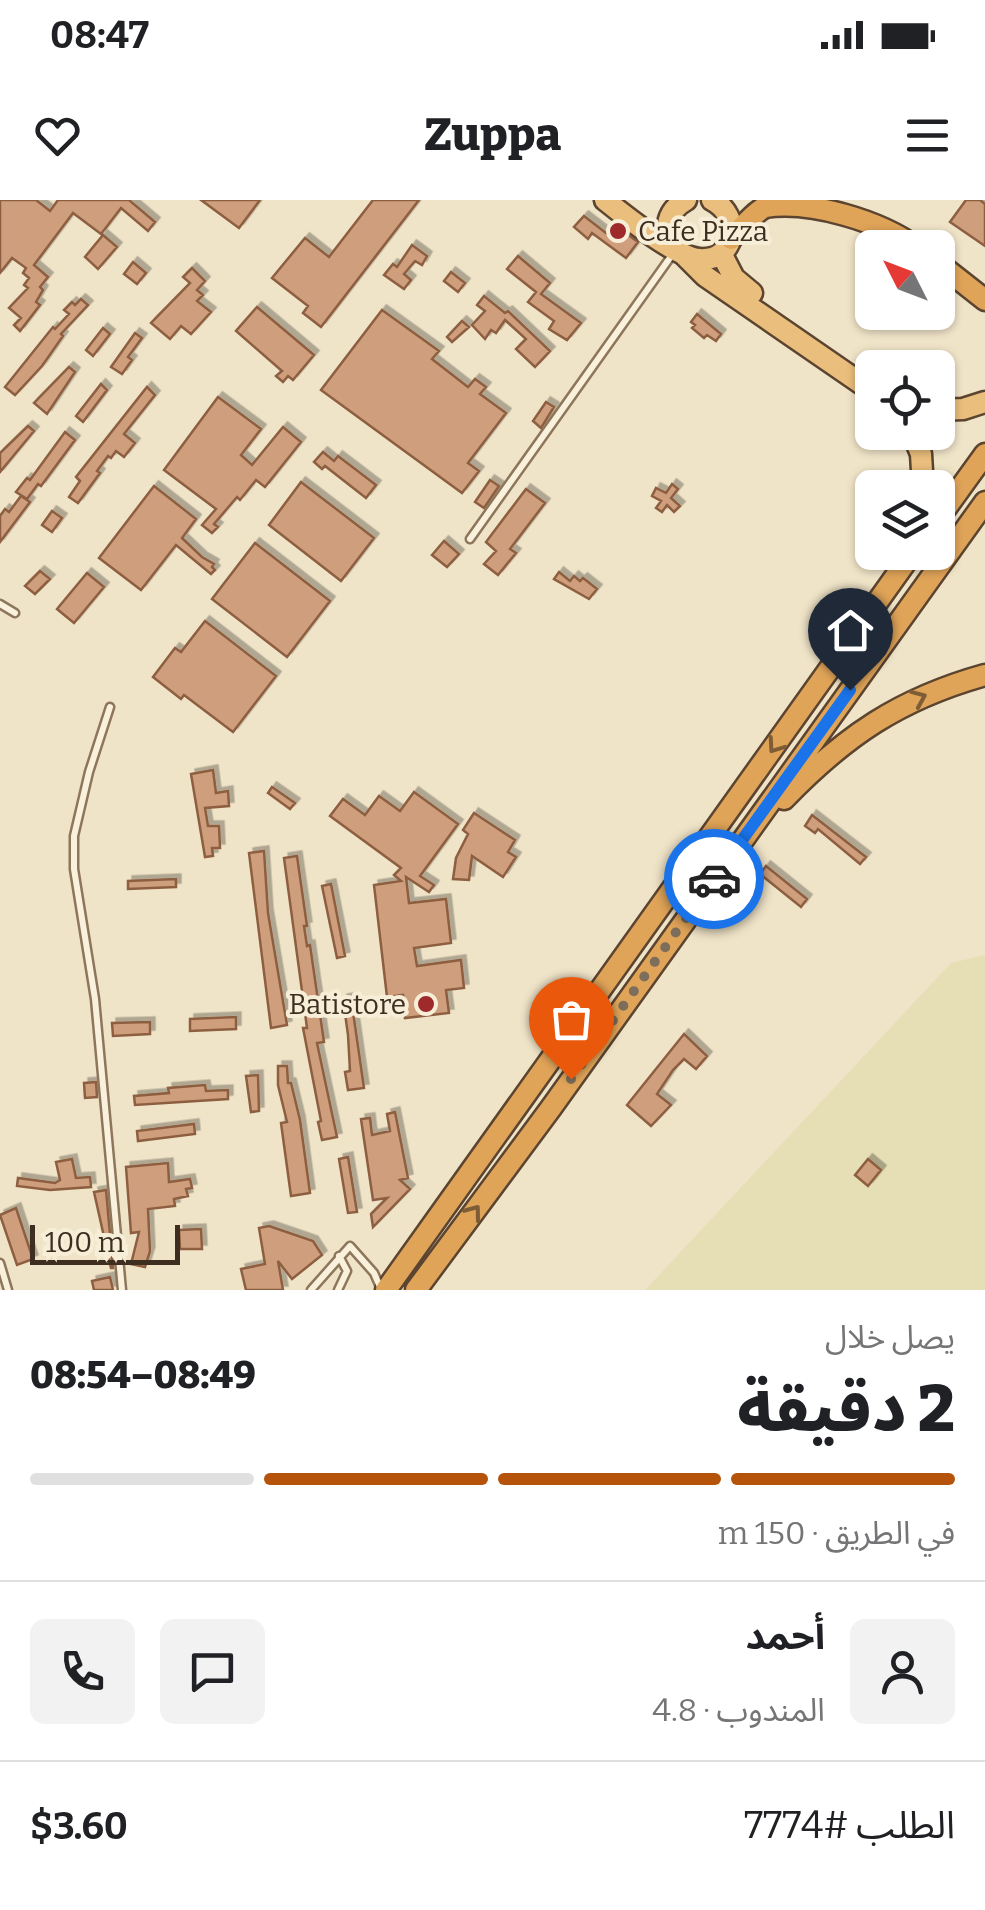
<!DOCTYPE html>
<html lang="ar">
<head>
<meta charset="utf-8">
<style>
  :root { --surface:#fff; --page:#f2f2f2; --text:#202124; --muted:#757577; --line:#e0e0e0; --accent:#b45309 }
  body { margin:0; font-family:Bitter,"Noto Sans Arabic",serif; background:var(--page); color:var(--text); direction:rtl; height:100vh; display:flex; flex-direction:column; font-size:38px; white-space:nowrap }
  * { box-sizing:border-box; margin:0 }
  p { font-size:32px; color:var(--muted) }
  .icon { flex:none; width:55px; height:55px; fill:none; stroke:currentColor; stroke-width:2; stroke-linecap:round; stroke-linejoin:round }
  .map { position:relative; height:1090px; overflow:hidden; direction:ltr }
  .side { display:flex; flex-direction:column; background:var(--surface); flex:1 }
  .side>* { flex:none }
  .needle { width:65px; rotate:312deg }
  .tools { position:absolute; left:855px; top:30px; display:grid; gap:20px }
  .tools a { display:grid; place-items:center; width:100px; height:100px; border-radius:15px; background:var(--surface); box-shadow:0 2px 8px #0004; font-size:50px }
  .scale { position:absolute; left:30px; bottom:25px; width:150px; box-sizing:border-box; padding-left:10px; border:5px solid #3d2e20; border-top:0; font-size:28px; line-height:35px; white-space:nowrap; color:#3d2e20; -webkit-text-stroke:8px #f7eed8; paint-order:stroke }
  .pin { position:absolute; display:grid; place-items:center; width:85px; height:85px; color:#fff; margin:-102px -42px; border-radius:50% 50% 50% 0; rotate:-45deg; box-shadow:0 0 10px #0007 }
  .pin .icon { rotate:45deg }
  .courier { position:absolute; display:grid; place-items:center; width:100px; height:100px; margin:-50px; border:8px solid #1a73e8; border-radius:50%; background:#fff; color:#222; box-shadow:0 2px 12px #0007 }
  .overview em { font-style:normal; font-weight:800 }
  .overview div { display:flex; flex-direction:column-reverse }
  .overview { display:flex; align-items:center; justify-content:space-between; height:170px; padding:0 30px }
  h1 { font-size:65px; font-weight:800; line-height:75px }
  .bar { display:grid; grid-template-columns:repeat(4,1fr); gap:15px 10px; align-content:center; height:120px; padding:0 30px }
  .bar i { height:12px; border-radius:8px; background:var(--line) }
  .bar .selected { background:var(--accent) }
  .bar p { grid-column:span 4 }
  .line { display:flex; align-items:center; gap:25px; padding:0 30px; border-top:2px solid var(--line) }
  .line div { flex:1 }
  .round { display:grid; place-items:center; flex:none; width:105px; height:105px; border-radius:15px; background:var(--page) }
  .status { display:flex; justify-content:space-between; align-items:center; height:70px; padding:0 50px; background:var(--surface); direction:ltr }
  .status svg { height:28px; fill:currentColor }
  header { display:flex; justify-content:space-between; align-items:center; height:130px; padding:0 30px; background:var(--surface); font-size:45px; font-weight:800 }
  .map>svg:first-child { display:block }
</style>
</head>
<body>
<div class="status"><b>08:47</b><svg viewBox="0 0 49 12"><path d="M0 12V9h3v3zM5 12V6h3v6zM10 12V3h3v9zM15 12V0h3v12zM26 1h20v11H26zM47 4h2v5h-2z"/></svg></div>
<header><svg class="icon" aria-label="menu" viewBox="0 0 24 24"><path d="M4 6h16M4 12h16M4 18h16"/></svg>Zuppa<svg class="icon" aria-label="heart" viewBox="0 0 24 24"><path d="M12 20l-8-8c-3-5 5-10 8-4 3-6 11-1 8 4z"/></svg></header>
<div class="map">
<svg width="985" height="1090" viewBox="0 0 985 1090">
  <defs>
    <filter id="shadow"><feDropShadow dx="4.5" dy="-4.5" stdDeviation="0" flood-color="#0004"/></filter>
  </defs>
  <rect width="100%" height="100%" fill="#f0e4c8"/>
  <path fill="#e6deb5" d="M985 755V1090H645L951 763Z"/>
  <path fill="#cf9f7d" stroke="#8d5f41" stroke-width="2.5" filter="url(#shadow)" d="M0 0H36L50 11 58 0H129L155 22 148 31 121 8 101 34 73 13 34 65 48 77 40 87 43 90 36 102 40 105 20 131 14 125 21 118 9 108 28 88 24 85 29 78 23 73 26 68 12 58 0 73Z
    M201 0H260L239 28Z
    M373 0H419L321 127 303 113 308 106 272 78 305 38 329 57Z
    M966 0H980L985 4V46L950 22Z
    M584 16 606 33 613 24 638 42 626 58 592 33 588 39 574 27Z
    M103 35 117 47 98 69 85 57Z
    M412 45 427 56 422 65 415 61 404 74 411 80 404 89 384 75 393 64 397 67Z
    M518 56 550 83 541 94 581 123 567 140 549 129 554 121 528 102 536 92 507 69Z
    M133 62 146 73 137 84 124 74Z
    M192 68 205 81 197 90 203 95 197 101 211 112 191 134 181 126 170 139 151 123 190 83 183 77Z
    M451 72 465 83 458 92 444 81Z
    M484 96 505 113 508 111 550 151 535 167 516 149 526 139 505 120 496 133 491 130 485 139 472 125 485 111 477 105Z
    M81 99 88 105 61 134 63 136 42 166 15 195 5 187 53 127 55 129 69 114 64 110 72 102 75 105Z
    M257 107 314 155 293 180 288 176 283 182 276 176 282 171 236 131Z
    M382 110 439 151 432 159 468 187 475 179 486 187 480 194 506 213 468 263 479 271 462 293 321 190Z
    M697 114 721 134 716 141 707 135 704 138 692 128 695 125 691 122Z
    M462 121 469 127 452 142 447 137Z
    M103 128 110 134 93 156 86 150Z
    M135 133 142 138 128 157 132 160 122 174 111 167Z
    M69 167 75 172 47 214 34 203Z
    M101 184 107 190 83 222 76 216Z
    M147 187 155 195 124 234 135 243 124 257 116 251 111 258 108 256 97 271 100 273 78 303 69 297 80 281 76 277Z
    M218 197 261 229 241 255 252 265 283 227 301 242 265 287 256 280 240 300 237 297 214 324 218 327 212 333 202 325 216 309 164 270Z
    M546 202 554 207 541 228 533 221Z
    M28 226 34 231 0 272V253Z
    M65 232 75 240 41 286 38 284 27 299 16 292 27 278 30 280Z
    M323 252 334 261 338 256 376 285 366 298 325 266 322 269 314 262Z
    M490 280 499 286 484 308 475 302Z
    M301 282 374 338 341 381 269 325Z
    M672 284 678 289 671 298 680 306 674 312 667 305 662 312 656 308 661 301 652 296 656 288 666 293Z
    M154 286 196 319 182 338 202 357 214 364 212 367 215 370 211 374 176 345 141 390 99 358Z
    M526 289 545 303 510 349 516 353 498 375 484 364 496 351 486 342Z
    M21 296 30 302 0 342V316L5 309 9 312Z
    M52 311 62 318 52 332 42 325Z
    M444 341 459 354 447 367 432 355Z
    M255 343 330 401 287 457 212 399Z
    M40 371 50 379 35 394 25 386Z
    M559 372 570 381 574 376 580 381 583 378 597 389 589 399 554 379Z
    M87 373 104 387 74 423 57 409Z
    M205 421 276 476 233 532 184 495 181 499 153 477 175 448 181 452Z
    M213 570 216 593 228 591 229 606 205 608 208 626H219L220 648H212L213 656 205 657 191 574Z
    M272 587 295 603 290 609 268 593Z
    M414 592 458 624 420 676 434 685 429 692 406 677 409 703 446 699 451 743 414 748 417 766 461 760 464 788 446 790 449 813 405 818 403 795 387 797 374 685 401 681 394 675 401 668 330 616 343 599 365 615 379 596 400 611Z
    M474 613 515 640 508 652 516 657 503 677 472 656 469 680 453 679 456 658 468 634 463 630Z
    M812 615 866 657 860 664 818 629 815 633 805 626Z
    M264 651 268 713 287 825 271 828 249 653Z
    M297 656 307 726H304L307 746 310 745 324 842 317 843 337 937 322 940 318 922 321 921 303 828H307L284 658Z
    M766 666 807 699 801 707 760 674Z
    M176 679V687L128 689V681Z
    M331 684 345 756 337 758 322 686Z
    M351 798 364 888 348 890 345 872 350 871 348 835 343 799Z
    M236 817V829L190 831V819Z
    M150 822V834L113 836 112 823Z
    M684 834 707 856 696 869 684 859 673 870 657 894 671 905 651 926 627 905Z
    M278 866H287L288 883H291L300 920 310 993 291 996 281 923 287 922 278 885Z
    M258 875 259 911 251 912 246 876Z
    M96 882 97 897 85 898 84 883Z
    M205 885 206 891 228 890V899L135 905 134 896 169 893 168 888Z
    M395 912 408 978 400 980 410 989 373 1027 371 1014 387 998 373 1000 361 919 370 918 372 935 390 931 387 914Z
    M194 924 195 934 138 941 137 931Z
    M348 957 357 1012 348 1013 339 959Z
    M72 959 76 978 90 977 91 987 50 990 17 986 18 978 55 983 60 980 56 962Z
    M868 959 881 970 868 986 855 975Z
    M168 963 169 982 190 979 192 988 186 989 188 996 174 999 175 1006 148 1009 150 1051 145 1067 131 1064 139 1032 131 1033 126 967Z
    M106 990 113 1068H111L94 992Z
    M16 1008 33 1059 17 1065 0 1015Z
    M269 1026 313 1041 322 1055 292 1079 278 1061 283 1090H246L241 1069 265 1064 259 1028Z
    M201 1029 202 1049H180L179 1030Z
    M110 1077 113 1090H94L92 1081Z"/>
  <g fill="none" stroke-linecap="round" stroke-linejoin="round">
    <defs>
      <path id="service" d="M470 339 672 55
        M0 404 15 413
        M110 507 89 572 74 636V669L95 799 122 1090
        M0 1063 8 1090
        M311 1090 350 1046 374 1073 381 1089
        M338 1090 347 1071 339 1056"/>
      <path id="trunk" d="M605 0C625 16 676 57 699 59 737 62 742 15 712 0
        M674 46C663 28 667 11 686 0
        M682 53 705 76 872 191
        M721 53 734 78 752 93
        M938 210 963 209 985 202
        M912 232 921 254 923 288"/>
      <path id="motorway" d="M731 39C742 28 752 14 765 7 811 0 880 21 917 48
        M938 63 985 100
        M938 319 985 254
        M784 599C845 536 899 499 985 475
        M386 1090 913 352
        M416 1090 551 908 985 302"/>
    </defs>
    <use href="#service" stroke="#8d765c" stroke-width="11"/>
    <use href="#trunk" stroke="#5b4430" stroke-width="25"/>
    <use href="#motorway" stroke="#5b4430" stroke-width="25"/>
    <use href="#service" stroke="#faf1dc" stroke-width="6"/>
    <use href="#trunk" stroke="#eabe7c" stroke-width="20"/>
    <use href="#motorway" stroke="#e0a458" stroke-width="20"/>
  </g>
  <defs><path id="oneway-chevron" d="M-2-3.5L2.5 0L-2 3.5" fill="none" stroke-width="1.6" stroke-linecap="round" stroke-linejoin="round" transform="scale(2.5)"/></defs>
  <g stroke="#7e5d36">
    <use href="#oneway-chevron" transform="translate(919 498) rotate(-23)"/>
    <use href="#oneway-chevron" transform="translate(775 546) rotate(125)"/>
    <use href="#oneway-chevron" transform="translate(474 1012) rotate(-53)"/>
  </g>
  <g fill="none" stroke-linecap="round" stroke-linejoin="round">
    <path stroke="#7c6e5b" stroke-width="10" stroke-dasharray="0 18" d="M571 879 714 679"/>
    <path stroke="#1a73e8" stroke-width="12" d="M714 679 850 490"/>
  </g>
  <g fill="#9e2a2b" stroke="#f7eed8" stroke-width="4">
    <circle cx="618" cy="31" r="10"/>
    <circle cx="426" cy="804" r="10"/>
  </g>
  <g text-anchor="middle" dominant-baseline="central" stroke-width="8" stroke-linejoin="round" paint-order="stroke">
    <g font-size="28" fill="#3d2e20" stroke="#f7eed8" text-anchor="start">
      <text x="638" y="31">Cafe Pizza</text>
      <text x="406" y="804" text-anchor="end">Batistore</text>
    </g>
  </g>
</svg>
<div class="tools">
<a><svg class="needle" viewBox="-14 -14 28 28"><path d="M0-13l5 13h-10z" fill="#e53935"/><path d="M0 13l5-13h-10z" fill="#757577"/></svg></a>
<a><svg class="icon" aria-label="locate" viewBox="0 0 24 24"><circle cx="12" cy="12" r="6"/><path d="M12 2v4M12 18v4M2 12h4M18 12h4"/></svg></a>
<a><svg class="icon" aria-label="layers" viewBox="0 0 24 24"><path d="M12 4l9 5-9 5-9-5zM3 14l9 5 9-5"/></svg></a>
</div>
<div class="scale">100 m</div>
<div class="pin" style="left:571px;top:879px;background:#ea580c"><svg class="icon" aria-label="bag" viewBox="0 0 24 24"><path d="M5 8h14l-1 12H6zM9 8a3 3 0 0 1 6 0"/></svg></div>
<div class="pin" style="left:850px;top:490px;background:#1f2937"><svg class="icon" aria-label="home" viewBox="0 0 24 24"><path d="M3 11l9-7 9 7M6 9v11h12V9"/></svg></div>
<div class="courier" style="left:714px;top:679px"><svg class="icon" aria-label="car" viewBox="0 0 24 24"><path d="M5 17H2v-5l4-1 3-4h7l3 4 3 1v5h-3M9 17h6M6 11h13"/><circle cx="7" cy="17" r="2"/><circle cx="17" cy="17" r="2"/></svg></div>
</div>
<section class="side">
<div class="overview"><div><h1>2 دقيقة</h1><p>يصل خلال</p></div><em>08:49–08:54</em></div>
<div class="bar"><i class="selected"></i><i class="selected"></i><i class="selected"></i><i></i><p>في الطريق · 150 m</p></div>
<div class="line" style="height:180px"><a class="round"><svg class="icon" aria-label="person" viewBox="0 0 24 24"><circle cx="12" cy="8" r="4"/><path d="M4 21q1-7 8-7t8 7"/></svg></a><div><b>أحمد</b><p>المندوب · 4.8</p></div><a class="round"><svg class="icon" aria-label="chat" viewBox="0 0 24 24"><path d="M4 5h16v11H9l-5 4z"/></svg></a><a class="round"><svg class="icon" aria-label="phone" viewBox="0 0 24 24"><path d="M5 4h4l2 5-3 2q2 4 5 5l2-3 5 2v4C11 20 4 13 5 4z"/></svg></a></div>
<div class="line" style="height:130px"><div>الطلب #7774</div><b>$3.60</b></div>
</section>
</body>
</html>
